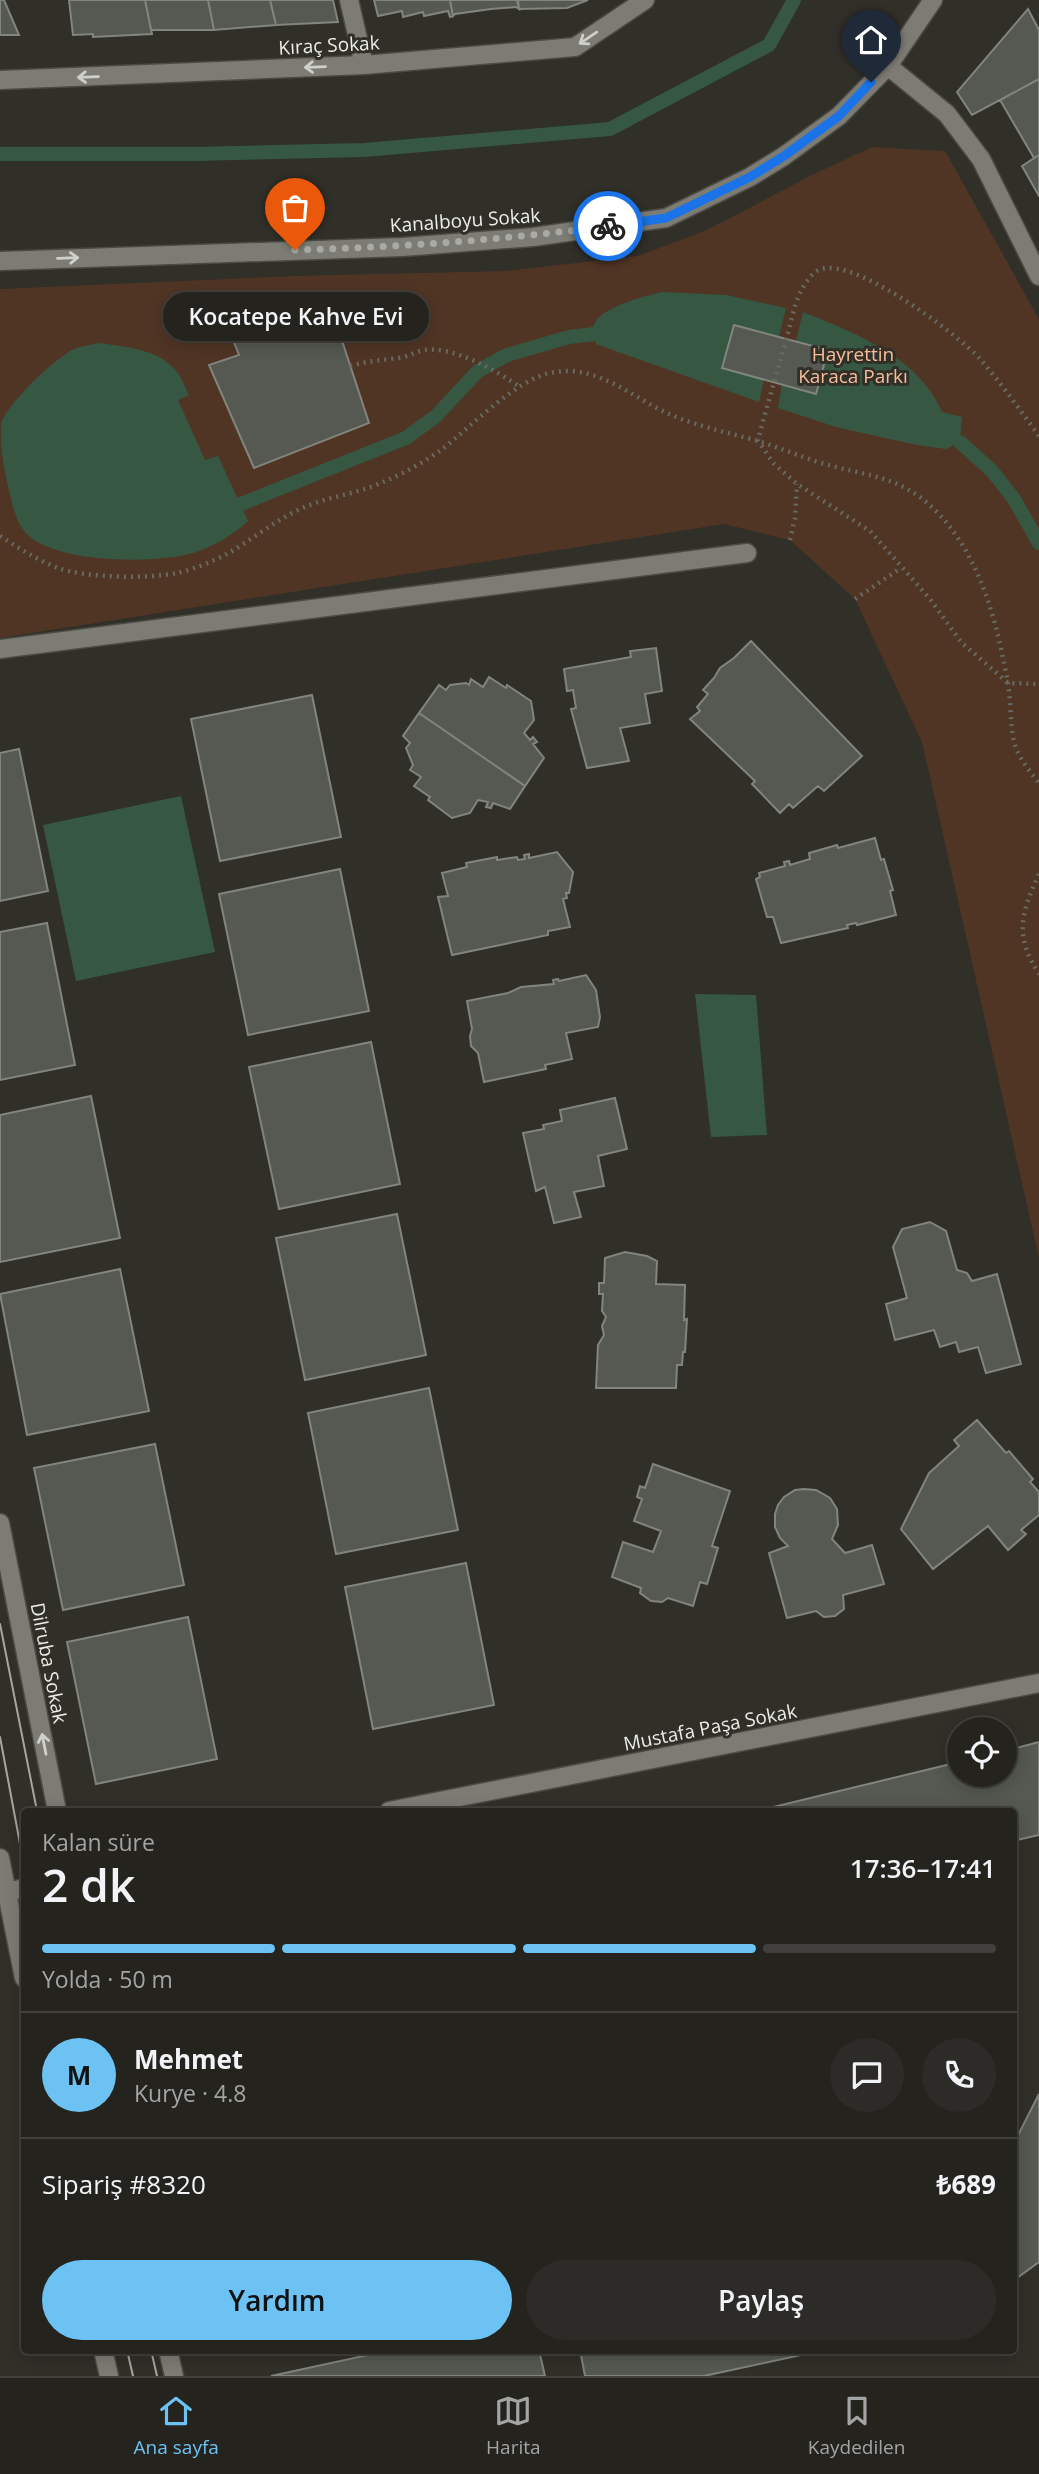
<!DOCTYPE html>
<html lang="tr">
<head>
<meta charset="utf-8">
<style>
  :root { --surface:#24231e; --page:#2c2b27; --text:#f1f3f6; --muted:#a3a4a4; --line:#41403c; --accent:#6cc2f3 }
  body { margin:0; font-family:"Open Sans",sans-serif; background:var(--page); color:var(--text); height:100vh; display:flex; flex-direction:column; font-size:26px; white-space:nowrap }
  * { box-sizing:border-box; margin:0 }
  p { font-size:23px; color:var(--muted) }
  .icon { flex:none; width:38px; height:38px; fill:none; stroke:currentColor; stroke-width:2; stroke-linecap:round; stroke-linejoin:round }
  .map { position:relative; flex:1; overflow:hidden }
  .panel { position:absolute; left:21px; top:1808px; width:996px; height:546px; display:flex; flex-direction:column; background:var(--surface); border-radius:7px; box-shadow:0 4px 18px #0003,0 0 0 2px var(--line) }
  .panel>* { flex:none }
  .controls { position:absolute; left:947px; top:1717px; display:grid; gap:14px }
  .controls a { display:grid; place-items:center; width:70px; height:70px; border-radius:50%; background:var(--surface); box-shadow:0 4px 18px #0003,0 0 0 2px var(--line); font-size:35px }
  .pin { position:absolute; display:grid; place-items:center; width:60px; height:60px; color:#fff; margin:-72px -30px; border-radius:50% 50% 50% 0; rotate:-45deg; box-shadow:0 0 7px #0007 }
  .pin .icon { rotate:45deg }
  .courier { position:absolute; display:grid; place-items:center; width:70px; height:70px; margin:-35px; border:5px solid #1a73e8; border-radius:50%; background:#fff; color:#222; box-shadow:0 2px 9px #0007 }
  .bubble { position:absolute; height:49px; border-radius:24px; background:var(--surface); box-shadow:0 4px 18px #0003,0 0 0 2px var(--line); font-size:23px; font-weight:600; line-height:49px; text-align:center }
  .head em { font-style:normal; font-weight:600 }
  .head div { display:flex; flex-direction:column-reverse }
  .head { display:flex; align-items:center; justify-content:space-between; height:119px; padding:0 21px }
  h1 { font-size:46px; font-weight:600; line-height:52px }
  .bar { display:grid; grid-template-columns:repeat(4,1fr); gap:10px 7px; align-content:center; height:84px; padding:0 21px }
  .bar i { height:9px; border-radius:5px; background:var(--line) }
  .bar .on { background:var(--accent) }
  .bar p { grid-column:span 4 }
  .line { display:flex; align-items:center; gap:18px; padding:0 21px; border-top:2px solid var(--line) }
  .line div { flex:1 }
  .round { display:grid; place-items:center; flex:none; width:74px; height:74px; border-radius:37px; background:var(--page) }
  .cta { display:flex; gap:14px; margin-top:auto; padding:14px 21px }
  .cta a { flex:1; height:80px; border-radius:42px; background:var(--accent); color:#111; font-size:28px; font-weight:600; line-height:80px; text-align:center }
  .cta a+a { background:var(--page); color:var(--text) }
  .tab-bar { display:flex; justify-content:space-around; align-items:center; height:98px; border-top:2px solid var(--line); background:var(--surface); font-size:19px; color:var(--muted) }
  .tab-bar a { display:grid; justify-items:center; gap:4px }
  .tab-bar .on { color:var(--accent) }
  .map>svg:first-child { display:block }
</style>
</head>
<body>
<div class="map">
<svg width="1039" height="2376" viewBox="0 0 1039 2376">
  <rect width="100%" height="100%" fill="#302f28"/>
  <path fill="#503525" d="M872 147 945 151 1039 319V1258L922 742 855 599 790 540 724 524 0 638V289L294 276 506 271 638 256 707 230 812 175Z"/>
  <path fill="#365843" d="M662 292 726 295 786 308 779 337 734 325 722 368 764 379 759 402 596 344C594 337 591 328 596 321 606 306 645 296 662 292Z
    M803 312C855 333 919 357 942 412L962 417 960 442 946 449 917 445 836 427 778 408 782 384 816 394 828 350 796 341Z
    M100 343C124 347 160 349 176 371 182 377 185 388 189 395L178 400 205 460 218 456 248 521C232 536 214 546 193 553 155 564 52 564 25 532 14 519 11 497 7 482 3 464 0 443 1 424 6 405 55 358 74 349 82 346 91 345 100 343Z
    M181 796 215 952 76 981 43 825Z
    M695 994 756 995 767 1135 711 1137Z"/>
  <g fill="none" stroke-linecap="round" stroke-linejoin="round">
    <path stroke="#365843" stroke-width="14" d="M0 154H195L364 150 610 129 769 45 794 0
      M960 442 992 471 1014 499 1039 543
      M241 504 406 438 436 416 478 371 507 355 569 337 594 334"/>
  </g>
  <path fill="#555951" stroke="#81857d" stroke-width="2" d="M0 0H4L19 35H0Z
    M69 0H145L152 34 93 37V34L73 35Z
    M145 0H208L214 30H151Z
    M208 0H270L276 25 214 30Z
    M270 0H333L338 22 276 25Z
    M374 0H450L453 16 450 17 448 11 424 16 423 12 403 17 402 11 378 16Z
    M450 0H517L519 9 516 7 491 9 455 14 453 16Z
    M518 0H588L567 8 519 9Z
    M1028 9 1039 30V79L972 115 957 92Z
    M1039 79V155L1034 158 1000 100Z
    M1039 155V196L1022 166Z
    M332 310 369 423 254 468 209 365 239 355 228 327Z
    M734 325 828 350 816 394 722 368Z
    M751 641 862 756 824 791 818 786 793 808 789 804 780 813 752 784 755 781 690 719 700 711 697 707 708 694 703 690 714 678 720 668 734 658Z
    M656 648 662 691 645 694 650 723 620 728 629 761 587 768 571 709 576 708 573 690 567 691 564 669 631 657 630 651Z
    M489 677 506 688 507 685 531 701 534 720 524 733 530 740 533 737 537 742 533 744 544 758 525 786 419 713 439 685 446 690 450 685 466 683 469 685 471 679 483 687Z
    M312 695 341 837 220 861 191 719Z
    M419 713 525 786 510 809 493 803 491 808 486 807 488 802 478 800 470 813 452 818 428 800 430 797 414 786 421 777 410 770 413 765 406 748 410 743 403 736Z
    M19 749 48 891 0 901V753Z
    M875 838 881 860 884 859 893 890 890 891 896 915 857 925 856 923 847 925 848 928 781 943 773 917H767L756 879 760 877 759 873 785 866 784 862 789 861 790 865 810 859 809 853 837 845 838 848Z
    M557 852 573 872 569 893H566L567 898 563 899 570 927 548 931V935L452 955 438 897 448 896 442 873 467 867 466 863 497 857V860L517 857 518 860 525 859 524 855 529 854V858Z
    M340 869 369 1011 248 1035 219 894Z
    M47 923 75 1065 0 1080V932Z
    M586 975 596 990 600 1017 598 1027 566 1033 572 1059 545 1065 546 1069 484 1082 478 1053 471 1046 470 1036 472 1029 467 1001 508 993 521 987 554 984 553 980 558 979 559 981Z
    M371 1042 400 1184 279 1209 249 1067Z
    M91 1096 120 1238 0 1262V1115Z
    M615 1098 627 1149 598 1156 604 1186 574 1192 581 1217 554 1223 545 1187 536 1191 523 1133 544 1129 543 1125 562 1121 560 1110Z
    M397 1214 426 1355 305 1380 276 1238Z
    M930 1222 946 1231 957 1270 967 1273 972 1281 997 1274 1021 1364 986 1373 978 1347 959 1352 956 1342 940 1347 934 1330 895 1340 886 1304 907 1298 893 1247 902 1229Z
    M625 1252 647 1256 657 1261 656 1284 685 1285 684 1320 687 1319 685 1352H683L682 1365H677L676 1388H596L598 1345 604 1335 602 1326 606 1317 602 1311 603 1294H599V1283H604L605 1258Z
    M120 1269 149 1411 27 1435 0 1294Z
    M429 1388 458 1530 336 1554 308 1413Z
    M977 1420 1006 1453 1009 1451 1033 1479 1030 1482 1039 1492V1515L1021 1530 1026 1534 1008 1550 988 1526 933 1569 901 1529 929 1473 959 1446 954 1440Z
    M155 1444 184 1585 63 1610 34 1468Z
    M653 1464 730 1491 712 1546 718 1548 707 1584 700 1582 693 1606 668 1598 662 1602 651 1601 640 1593 641 1588 612 1577 623 1542 653 1552 661 1531 634 1521 642 1499 637 1497 640 1486 645 1488Z
    M804 1489 816 1490 830 1498 837 1509 838 1525 832 1539 845 1553 872 1545 884 1584 843 1595 844 1609 835 1616 824 1617 816 1611 787 1618 769 1553 788 1546 780 1538 775 1527V1514L778 1505 784 1497 795 1490Z
    M466 1563 494 1705 373 1729 345 1587Z
    M188 1617 217 1759 96 1784 67 1642Z
    M1039 1742V1835L1013 1841V1811H769V1808L959 1762V1774H1004V1751Z
    M1039 2094V2262L1013 2281V2145Z
    M391 2350H539L545 2376H271Z
    M580 2350H824L704 2376H585Z"/>
  <g fill="none" stroke-linecap="round" stroke-linejoin="round">
    <defs>
      <path id="minor" d="M349 0 364 65
        M888 66 947 114 981 159 1039 276
        M0 80 364 65 575 47 645 0
        M0 261 402 247 533 237 666 218 750 177 784 156 839 116 888 66 933 0
        M0 649 747 553
        M0 1523 57 1811
        M389 1811 1039 1683
        M0 1858 24 1978
        M0 1894 24 1888
        M103 2350 109 2376
        M168 2350 174 2376"/>
    </defs>
    <use href="#minor" stroke="#4b4b44" stroke-width="21"/>
    <path stroke="#696861" stroke-width="4.5" stroke-dasharray="2 5" stroke-linecap="butt" d="M350 366C367 361 382 360 399 358 408 357 416 351 425 350 453 346 497 371 520 387
      M1039 436C1020 410 1001 383 980 359 960 336 840 244 813 274 796 291 793 315 787 337 777 372 767 406 758 440L773 463 797 484 870 531 930 599 961 642 1008 683 1039 684
      M0 536C19 548 37 560 58 568 86 578 148 579 177 573 193 570 213 561 227 554 253 539 278 518 307 506 332 496 359 493 383 482 403 474 424 462 441 450 471 427 514 381 550 373 596 363 628 395 667 413 691 424 717 430 743 437 769 443 793 454 818 462 863 476 898 474 934 509 980 554 997 622 1008 684 1011 702 1010 719 1013 737 1016 755 1028 769 1039 783
      M790 540 795 518 797 484
      M855 599 901 568
      M1039 874C1021 913 1014 936 1039 974"/>
    <use href="#minor" stroke="#7d7c74" stroke-width="18"/>
    <path stroke="#a6a6a0" stroke-width="2" d="M0 1624 37 1811
      M0 1737 24 1865
      M127 2350 133 2376
      M151 2350 157 2376"/>
  </g>
  <defs><path id="oneway-shaft" d="M-6 0H5M1.5-3L5.5 0L1.5 3" fill="none" stroke-width="1.6" stroke-linecap="round" stroke-linejoin="round" transform="scale(1.75)"/></defs>
  <g stroke="#d0d0ca">
    <use href="#oneway-shaft" transform="translate(588 38) rotate(146)"/>
    <use href="#oneway-shaft" transform="translate(315 67) rotate(178)"/>
    <use href="#oneway-shaft" transform="translate(88 77) rotate(178)"/>
    <use href="#oneway-shaft" transform="translate(68 258) rotate(-2)"/>
    <use href="#oneway-shaft" transform="translate(44 1744) rotate(-101)"/>
  </g>
  <g fill="none" stroke-linecap="round" stroke-linejoin="round">
    <path stroke="#aaaaa4" stroke-width="7" stroke-dasharray="0 12.6" d="M295 250C400 247 504 240 608 226"/>
    <path stroke="#1a73e8" stroke-width="9" d="M608 226 666 218 750 177 784 156 839 116 871 82"/>
  </g>
  <g text-anchor="middle" dominant-baseline="central" stroke-width="6" stroke-linejoin="round" paint-order="stroke">
    <g font-size="19" fill="#ecece7" stroke="#302f28">
      <text transform="translate(329 45) rotate(-3)">Kıraç Sokak</text>
      <text transform="translate(465 220) rotate(-4)">Kanalboyu Sokak</text>
      <text transform="translate(49 1663) rotate(79)">Dilruba Sokak</text>
      <text transform="translate(710 1727) rotate(-11)">Mustafa Paşa Sokak</text>
    </g>
    <g font-size="19" fill="#f7bc99" stroke="#302f28">
      <text x="853" y="354">Hayrettin<tspan x="853" dy="22">Karaca Parkı</tspan></text>
    </g>
  </g>
</svg>
<div class="controls">
<a><svg class="icon" aria-label="locate" viewBox="0 0 24 24"><circle cx="12" cy="12" r="6"/><path d="M12 2v4M12 18v4M2 12h4M18 12h4"/></svg></a>
</div>
<div class="pin" style="left:295px;top:250px;background:#ea580c"><svg class="icon" aria-label="bag" viewBox="0 0 24 24"><path d="M5 8h14l-1 12H6zM9 8a3 3 0 0 1 6 0"/></svg></div>
<div class="pin" style="left:871px;top:82px;background:#1f2937"><svg class="icon" aria-label="home" viewBox="0 0 24 24"><path d="M3 11l9-7 9 7M6 9v11h12V9"/></svg></div>
<div class="courier" style="left:608px;top:226px"><svg class="icon" aria-label="bike" viewBox="0 0 24 24"><circle cx="6" cy="16" r="4"/><circle cx="18" cy="16" r="4"/><path d="M6 16l4-8h5l3 8M10 8l3 8H6M13 5h3"/></svg></div>
<div class="bubble" style="left:163px;top:292px;width:266px">Kocatepe Kahve Evi</div>
<section class="panel">
<div class="head"><div><h1>2 dk</h1><p>Kalan süre</p></div><em>17:36–17:41</em></div>
<div class="bar"><i class="on"></i><i class="on"></i><i class="on"></i><i></i><p>Yolda · 50 m</p></div>
<div class="line" style="height:126px"><b class="round" style="background:var(--accent);color:#111">M</b><div><b>Mehmet</b><p>Kurye · 4.8</p></div><a class="round"><svg class="icon" aria-label="chat" viewBox="0 0 24 24"><path d="M4 5h16v11H9l-5 4z"/></svg></a><a class="round"><svg class="icon" aria-label="phone" viewBox="0 0 24 24"><path d="M5 4h4l2 5-3 2q2 4 5 5l2-3 5 2v4C11 20 4 13 5 4z"/></svg></a></div>
<div class="line" style="height:91px"><div>Sipariş #8320</div><b>₺689</b></div>
<div class="cta"><a>Yardım</a><a>Paylaş</a></div>
</section>
</div>
<nav class="tab-bar">
<a class="on"><svg class="icon" aria-label="home" viewBox="0 0 24 24"><path d="M3 11l9-7 9 7M6 9v11h12V9"/></svg>Ana sayfa</a>
<a><svg class="icon" aria-label="map" viewBox="0 0 24 24"><path d="M3 6l6-2 6 2 6-2v14l-6 2-6-2-6 2zM9 4v14M15 6v14"/></svg>Harita</a>
<a><svg class="icon" aria-label="saved" viewBox="0 0 24 24"><path d="M7 4h10v16l-5-4-5 4z"/></svg>Kaydedilen</a>
</nav>
</body>
</html>
